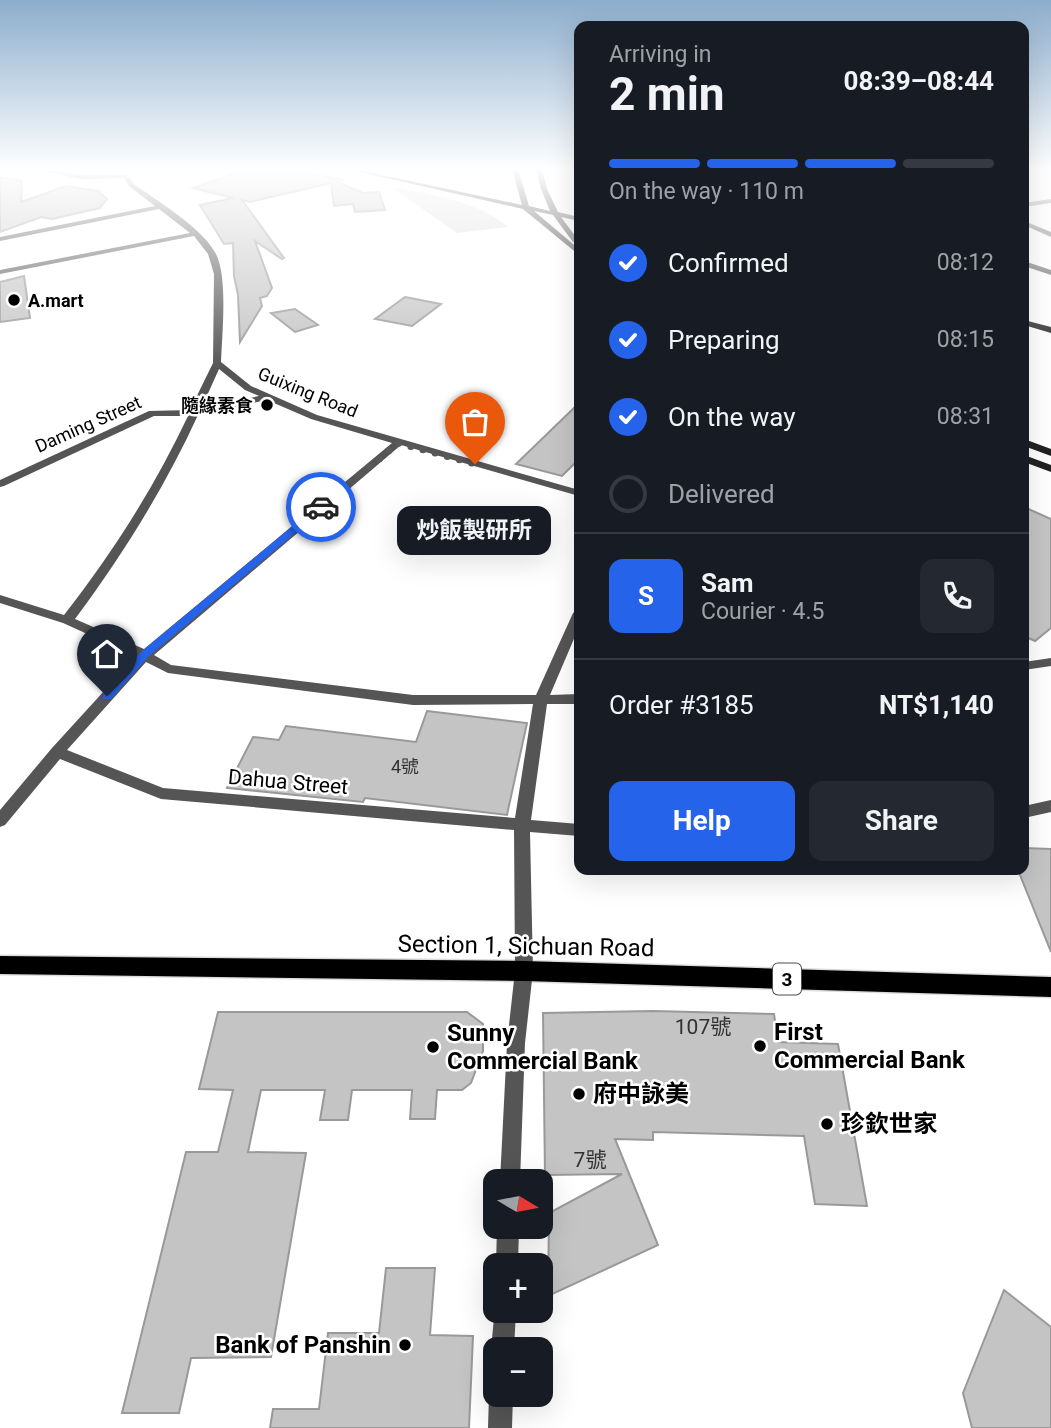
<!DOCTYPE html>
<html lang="en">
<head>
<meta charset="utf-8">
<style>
  :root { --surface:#171b24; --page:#242831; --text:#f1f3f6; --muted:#9ea1a6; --line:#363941; --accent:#2563eb }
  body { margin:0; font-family:Roboto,"Noto Sans TC",sans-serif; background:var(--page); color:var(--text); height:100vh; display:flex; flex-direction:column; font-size:26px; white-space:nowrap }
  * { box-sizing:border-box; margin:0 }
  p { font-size:23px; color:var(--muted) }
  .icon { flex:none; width:38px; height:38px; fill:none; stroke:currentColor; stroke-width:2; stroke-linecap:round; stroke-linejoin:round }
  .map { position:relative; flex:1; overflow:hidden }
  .details { position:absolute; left:574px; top:21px; width:455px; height:854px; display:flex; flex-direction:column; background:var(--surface); border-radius:14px; box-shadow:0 7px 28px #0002 }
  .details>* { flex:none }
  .needle { width:46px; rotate:100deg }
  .tools { position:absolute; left:483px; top:1169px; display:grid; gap:14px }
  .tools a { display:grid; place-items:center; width:70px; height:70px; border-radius:14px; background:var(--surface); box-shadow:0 7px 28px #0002; font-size:35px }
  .pin { position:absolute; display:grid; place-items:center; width:60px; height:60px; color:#fff; margin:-72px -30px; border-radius:50% 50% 50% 0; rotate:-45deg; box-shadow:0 0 7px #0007 }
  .pin .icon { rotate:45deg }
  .courier { position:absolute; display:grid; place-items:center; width:70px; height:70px; margin:-35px; border:5px solid #2563eb; border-radius:50%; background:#fff; color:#222; box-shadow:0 2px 9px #0007 }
  .bubble { position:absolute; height:49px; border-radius:14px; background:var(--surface); box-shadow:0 7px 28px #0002; font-size:23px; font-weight:700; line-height:49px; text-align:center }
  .overview em { font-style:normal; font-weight:700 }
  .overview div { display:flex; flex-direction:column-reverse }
  .overview { display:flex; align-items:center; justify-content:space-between; height:119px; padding:0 35px }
  h1 { font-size:46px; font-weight:700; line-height:52px }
  .bar { display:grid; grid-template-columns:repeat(4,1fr); gap:10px 7px; align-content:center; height:84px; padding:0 35px }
  .bar i { height:9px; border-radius:5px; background:var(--line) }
  .bar .current { background:var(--accent) }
  .bar p { grid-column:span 4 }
  .line { display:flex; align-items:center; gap:18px; padding:0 35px; border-top:2px solid var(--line) }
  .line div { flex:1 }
  .round { display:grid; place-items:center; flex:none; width:74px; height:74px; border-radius:14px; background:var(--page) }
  ol { padding:0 35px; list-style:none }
  li { display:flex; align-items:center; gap:21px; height:77px }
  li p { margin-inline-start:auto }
  li .icon { padding:7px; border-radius:50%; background:var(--accent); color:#fff; stroke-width:4 }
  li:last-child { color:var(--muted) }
  li i { width:38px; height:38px; border:4px solid var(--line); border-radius:50% }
  .primary-button { display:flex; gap:14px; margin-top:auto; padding:14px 35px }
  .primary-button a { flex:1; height:80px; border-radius:14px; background:var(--accent); color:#fff; font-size:28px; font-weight:700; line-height:80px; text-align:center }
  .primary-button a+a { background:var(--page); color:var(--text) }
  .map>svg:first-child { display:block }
</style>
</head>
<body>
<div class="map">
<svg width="1051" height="1428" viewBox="0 0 1051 1428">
  <rect width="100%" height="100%" fill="#fff"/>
  <path fill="#dcdcdc" d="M393 188H402C438 197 480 202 508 227L457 233Z"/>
  <path fill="#c4c4c4" stroke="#999" stroke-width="2" d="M248 169H291L344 180 337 182 363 193 379 192 385 210 355 212 353 204 334 206 331 183 250 202 242 200 284 258 282 259 255 241 272 288 267 296 260 298 262 306 240 342 238 295 234 276 233 243 224 244 200 205 233 198 193 188Z
    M0 177 22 181 21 202 66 186 98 191 107 199 100 208 52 219 41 217 0 232Z
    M24 276 30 318 0 322V282Z
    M405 297 441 304 412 326 375 319Z
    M295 309 318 325 295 332 271 313Z
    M579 403V459L562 476 516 464Z
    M1024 507 1051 519V628L1035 641 1024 636Z
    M427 711 527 723 507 815 365 798 363 802 227 788 253 737 279 740 286 726 416 742Z
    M1024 848 1051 849V952L1018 870H1024Z
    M653 1011 774 1014 778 1042 838 1044 867 1206 815 1204 804 1136 653 1132V1140L615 1139 658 1245 548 1296 549 1213 622 1174 545 1175 543 1013Z
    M218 1012H467L483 1024V1051L471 1083 462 1090H437L435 1119H410L412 1090H352L348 1120H320L325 1090H261L248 1152 306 1153 271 1357 191 1358 179 1413H122L186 1152H218L233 1090 199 1089Z
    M386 1268H435L430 1335 473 1336 469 1428H270L273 1409H319L328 1333H379Z
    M1004 1290 1051 1327V1428H972L963 1393Z"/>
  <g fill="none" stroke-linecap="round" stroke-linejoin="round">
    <defs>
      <path id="primary" d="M0 956 524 961 1051 977V997L524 981 0 974Z"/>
    </defs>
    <use href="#primary" stroke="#dbdbdb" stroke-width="3"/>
    <path fill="#555" fill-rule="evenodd" d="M31 169H42L82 175H128L134 184C158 202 202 227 216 254 228 278 222 334 221 362L251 386 317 415 579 490V496L401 445 154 655 171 665 413 695H536L573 613 579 609V627L550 695 579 694V704H547L531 820 579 824V836L530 832 533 971 525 1043 520 1181H500L507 1043 515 971 514 830 161 799 60 759 5 825 0 827V810L52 748 136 656 63 623 0 603V595L64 615C112 554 155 486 188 416H154L4 486 0 487V480L149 411 190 410 213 363 214 274 208 254 194 236 0 274V270L190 233 159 209 0 241V237L155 206 129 186 124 178 82 179ZM219 369 245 390 259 396 201 409ZM267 400 311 419 392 443 144 649 75 619C122 556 165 487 198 415ZM146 662 168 673 413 705 533 704 515 818 163 788 67 750Z
      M1051 199V203L1024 207V203Z
      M1024 221 1051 232V237L1024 225Z
      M1024 261 1051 270V275L1024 266Z
      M1051 658V666L1024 670V662Z
      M1051 800V812L1024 818V806Z
      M497 1227H519L518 1265H496Z
      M495 1307V1311H516L514 1349H495V1357L491 1349Z
      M495 1386V1395H513L512 1428H488L489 1395Z"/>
    <path fill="#222" fill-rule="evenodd" d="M346 169H355L522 205 512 169H518L529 206 550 211 541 189 536 169H542L547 189 558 212 579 217V221L561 217 579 241 573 242 553 215 534 211 579 249V255L523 209Z
      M1024 320 1051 327V333L1024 325Z
      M1024 439 1051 449V456L1024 446Z
      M1024 455 1051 465V472L1024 462Z"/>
    <use href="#primary" fill="#000" fill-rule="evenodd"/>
  </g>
  <linearGradient id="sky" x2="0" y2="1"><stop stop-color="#8cadcc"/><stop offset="0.46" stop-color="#fff"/><stop offset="1" stop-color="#fff" stop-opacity="0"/></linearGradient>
  <rect width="1051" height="368" fill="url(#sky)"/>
  <path fill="#2563eb" d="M318 505 326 507 148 657 111 699H103V694L141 652Z"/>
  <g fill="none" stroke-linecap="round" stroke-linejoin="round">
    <path stroke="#595959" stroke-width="7" stroke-dasharray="0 12.6" d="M321 507 398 443 475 464"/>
  </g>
  <g fill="#000" stroke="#fff" stroke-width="2.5">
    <circle cx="14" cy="300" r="7"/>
    <circle cx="267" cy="405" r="7"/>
    <circle cx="760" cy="1046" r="7"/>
    <circle cx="433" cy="1047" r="7"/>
    <circle cx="579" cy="1094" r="7"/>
    <circle cx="827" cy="1124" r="7"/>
    <circle cx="405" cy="1345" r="7"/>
  </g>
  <g text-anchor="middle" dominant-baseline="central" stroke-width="5" stroke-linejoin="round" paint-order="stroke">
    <g font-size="18" font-weight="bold" fill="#000" stroke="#fff" text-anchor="start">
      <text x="28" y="300">A.mart</text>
      <text x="253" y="405" text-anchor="end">隨緣素食</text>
    </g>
    <g font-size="18" fill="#000" stroke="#fff">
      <text transform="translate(308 392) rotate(22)">Guixing Road</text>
      <text transform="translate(88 424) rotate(-24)">Daming Street</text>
    </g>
    <g font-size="18" fill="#313131">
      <text x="405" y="766">4號</text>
    </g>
    <rect fill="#fff" stroke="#4c4c4c" stroke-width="2" x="773" y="963.5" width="28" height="31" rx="5"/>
    <g font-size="19" font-weight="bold" fill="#000">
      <text x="787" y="979">3</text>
    </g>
    <g font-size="21" fill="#000" stroke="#fff">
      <text transform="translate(288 782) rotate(5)">Dahua Street</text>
    </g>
    <g font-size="21" fill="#313131">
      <text x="703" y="1027">107號</text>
      <text x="590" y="1160">7號</text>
    </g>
    <g font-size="24" fill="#000" stroke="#fff">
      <text transform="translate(526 946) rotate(1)">Section 1, Sichuan Road</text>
    </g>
    <g font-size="24" font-weight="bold" fill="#000" stroke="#fff" text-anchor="start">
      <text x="774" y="1032">First<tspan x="774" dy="28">Commercial Bank</tspan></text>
      <text x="447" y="1033">Sunny<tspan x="447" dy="28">Commercial Bank</tspan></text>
      <text x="593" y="1094">府中詠美</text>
      <text x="841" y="1124">珍欽世家</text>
      <text x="391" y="1345" text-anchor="end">Bank of Panshin</text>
    </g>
  </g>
</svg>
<div class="tools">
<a><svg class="needle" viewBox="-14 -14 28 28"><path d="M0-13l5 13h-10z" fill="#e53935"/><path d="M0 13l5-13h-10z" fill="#9ea1a6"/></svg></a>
<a>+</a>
<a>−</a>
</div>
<div class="pin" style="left:475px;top:464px;background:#ea580c"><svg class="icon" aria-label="bag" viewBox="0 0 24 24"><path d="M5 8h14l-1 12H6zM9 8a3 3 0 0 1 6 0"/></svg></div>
<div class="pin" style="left:107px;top:696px;background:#1f2937"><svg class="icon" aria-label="home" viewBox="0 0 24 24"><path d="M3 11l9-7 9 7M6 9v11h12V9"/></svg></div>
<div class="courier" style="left:321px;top:507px"><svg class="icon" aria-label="car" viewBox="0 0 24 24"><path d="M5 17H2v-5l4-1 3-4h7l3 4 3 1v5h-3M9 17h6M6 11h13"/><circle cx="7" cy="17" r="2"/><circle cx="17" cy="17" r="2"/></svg></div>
<div class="bubble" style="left:397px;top:506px;width:154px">炒飯製研所</div>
<section class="details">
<div class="overview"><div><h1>2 min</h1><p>Arriving in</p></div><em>08:39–08:44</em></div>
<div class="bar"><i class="current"></i><i class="current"></i><i class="current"></i><i></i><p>On the way · 110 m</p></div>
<ol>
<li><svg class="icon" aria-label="check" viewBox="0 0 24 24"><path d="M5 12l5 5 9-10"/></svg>Confirmed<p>08:12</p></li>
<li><svg class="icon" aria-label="check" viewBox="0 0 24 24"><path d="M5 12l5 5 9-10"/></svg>Preparing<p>08:15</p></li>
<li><svg class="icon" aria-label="check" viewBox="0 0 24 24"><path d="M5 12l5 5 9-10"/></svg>On the way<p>08:31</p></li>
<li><i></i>Delivered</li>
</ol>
<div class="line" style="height:126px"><b class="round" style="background:var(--accent);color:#fff">S</b><div><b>Sam</b><p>Courier · 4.5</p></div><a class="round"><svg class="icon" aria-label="phone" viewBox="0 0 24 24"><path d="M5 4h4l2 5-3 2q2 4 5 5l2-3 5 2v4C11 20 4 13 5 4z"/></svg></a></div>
<div class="line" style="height:91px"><div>Order #3185</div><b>NT$1,140</b></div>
<div class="primary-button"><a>Help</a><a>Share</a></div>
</section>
</div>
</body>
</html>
